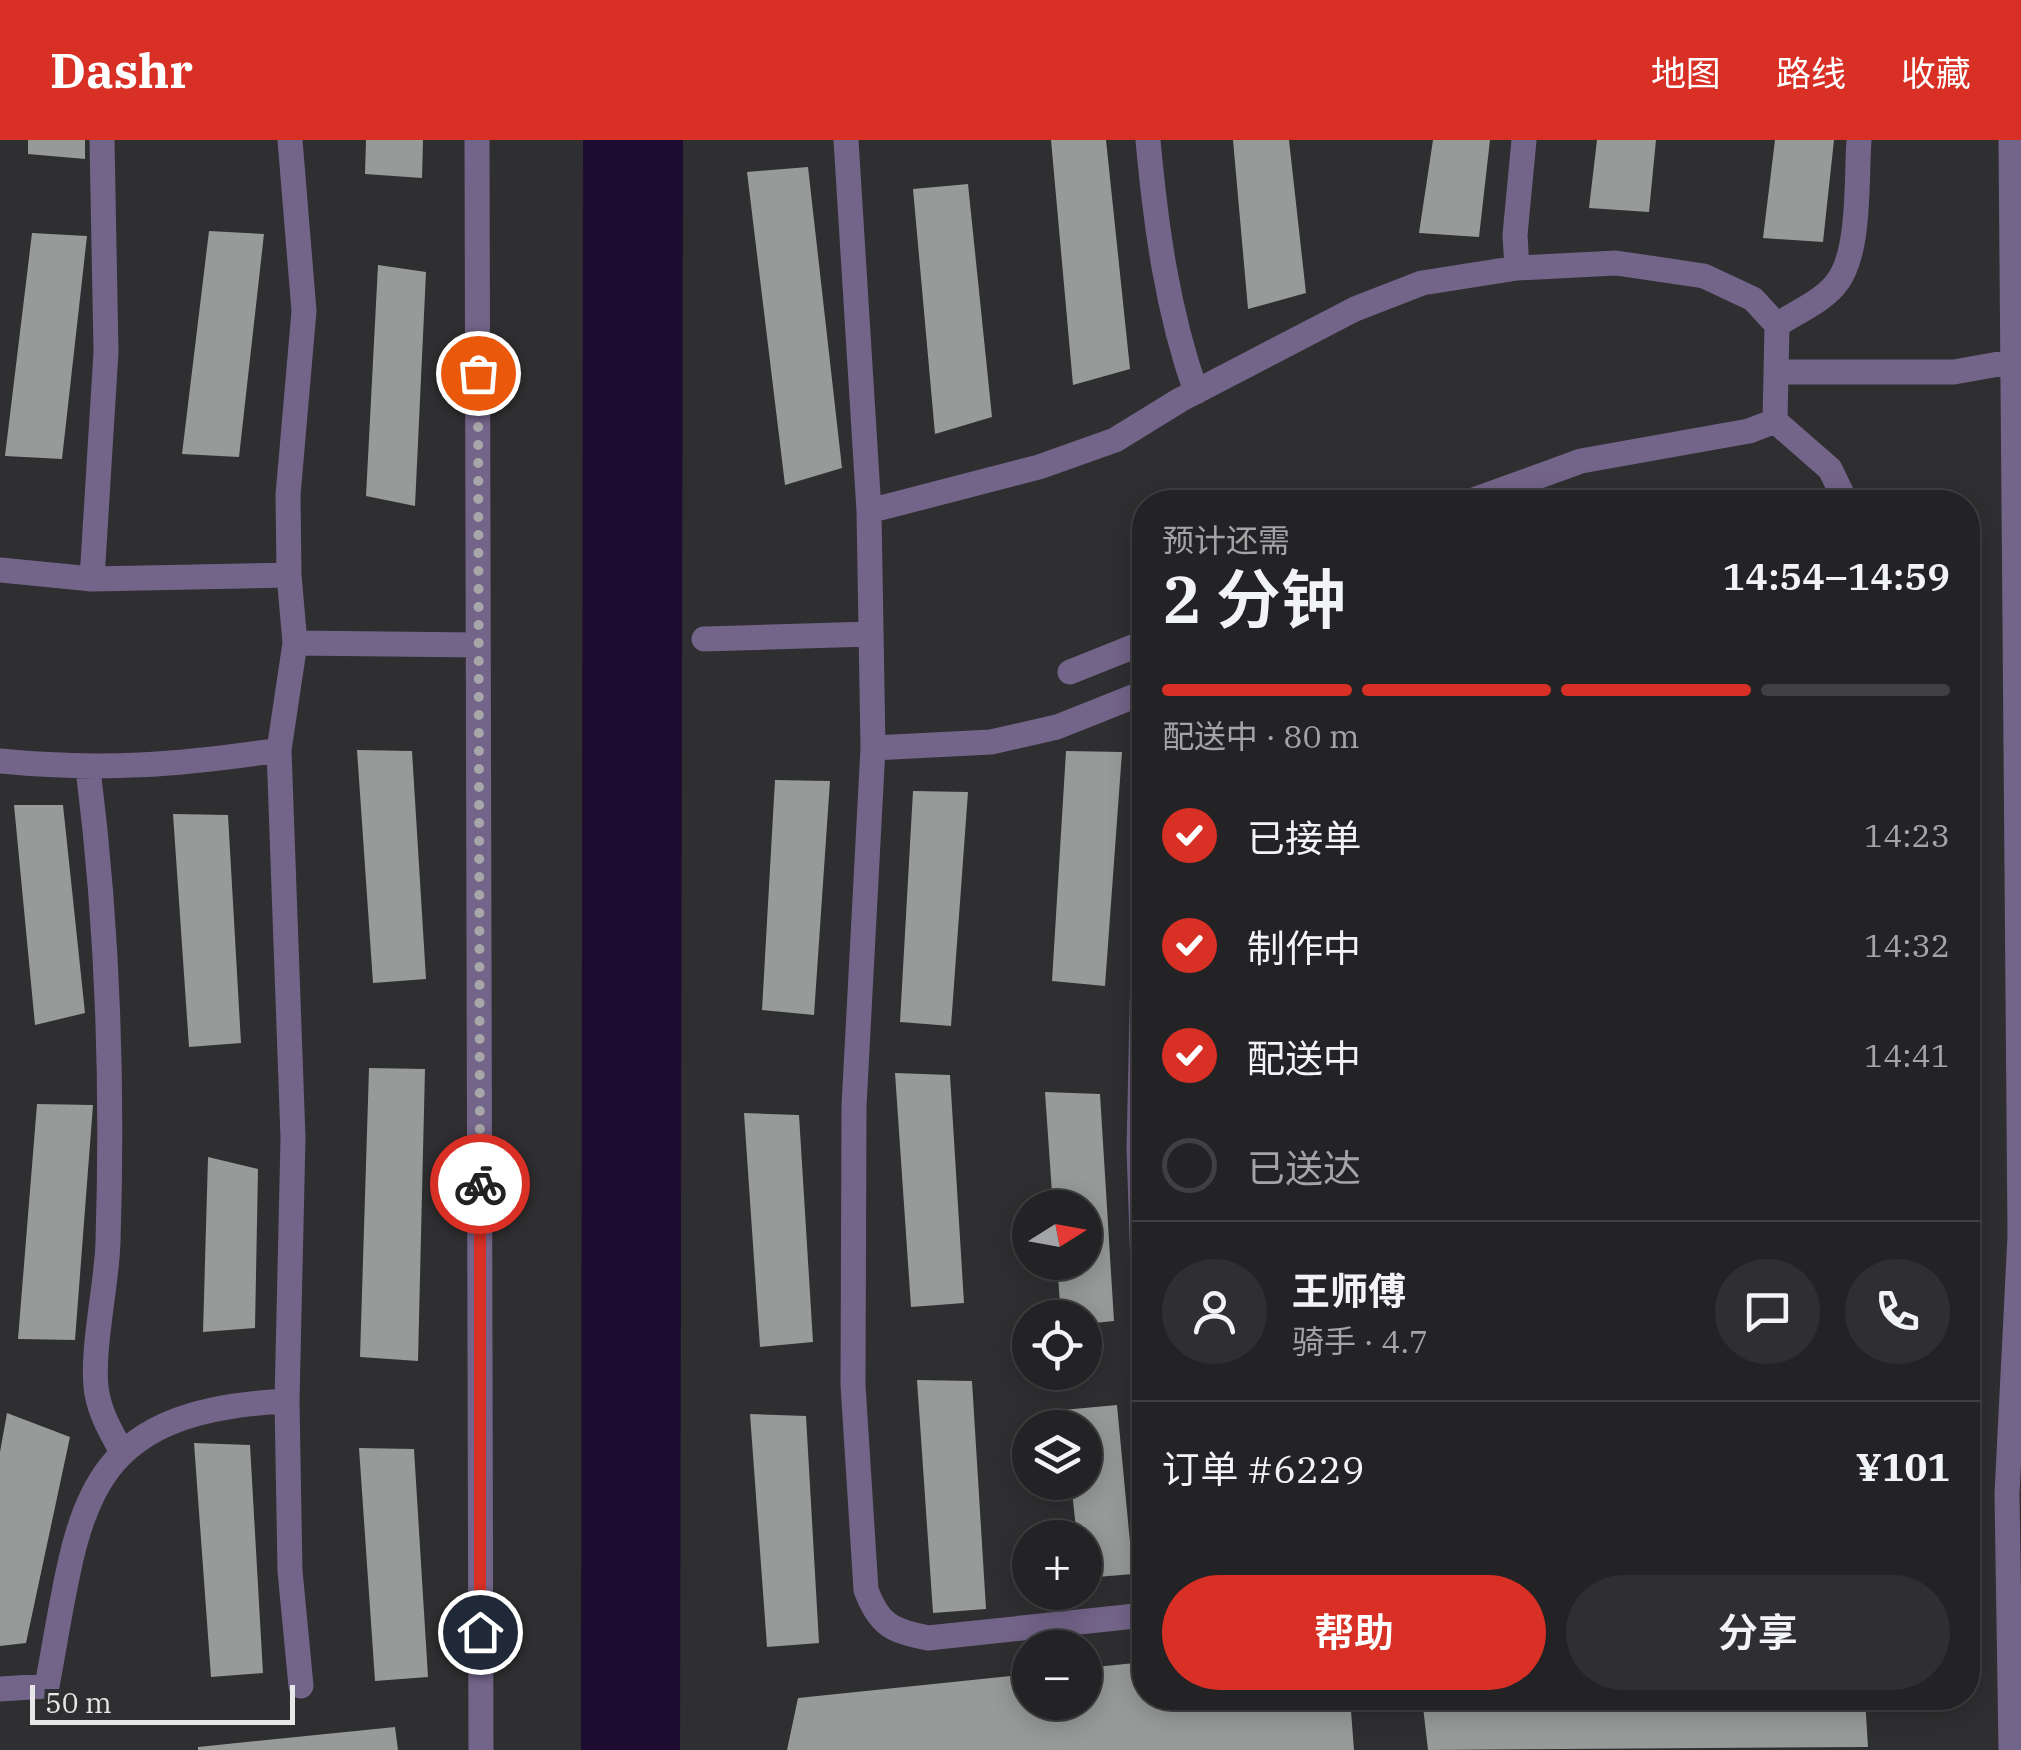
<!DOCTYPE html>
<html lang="zh">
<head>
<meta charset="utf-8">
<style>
  :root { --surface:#232224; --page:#2f2f31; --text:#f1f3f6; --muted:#a3a4a6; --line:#403f41; --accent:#d93025 }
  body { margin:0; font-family:"IBM Plex Serif","Noto Sans SC",serif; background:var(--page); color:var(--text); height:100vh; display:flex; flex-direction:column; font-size:38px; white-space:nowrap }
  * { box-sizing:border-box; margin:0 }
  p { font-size:32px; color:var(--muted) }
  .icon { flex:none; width:55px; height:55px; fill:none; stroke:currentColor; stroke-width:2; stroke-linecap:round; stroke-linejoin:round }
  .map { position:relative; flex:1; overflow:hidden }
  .side { position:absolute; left:1132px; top:350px; width:848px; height:1220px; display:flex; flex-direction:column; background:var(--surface); border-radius:40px; box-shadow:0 5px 25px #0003,0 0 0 2px var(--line) }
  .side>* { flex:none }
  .needle { width:65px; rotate:79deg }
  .tools { position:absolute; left:1012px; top:1050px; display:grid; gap:20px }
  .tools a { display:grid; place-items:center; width:90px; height:90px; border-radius:50%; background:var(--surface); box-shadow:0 5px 25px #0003,0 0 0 2px var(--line); font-size:50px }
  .scale { position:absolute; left:30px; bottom:25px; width:265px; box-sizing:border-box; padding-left:10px; border:5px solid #e7e7e8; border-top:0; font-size:28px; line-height:35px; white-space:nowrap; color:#e7e7e8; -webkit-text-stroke:8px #2f2e30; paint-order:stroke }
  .pin { position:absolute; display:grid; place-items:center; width:85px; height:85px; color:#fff; margin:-42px; border:5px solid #fff; border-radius:50%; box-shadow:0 2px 10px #0007 }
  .courier { position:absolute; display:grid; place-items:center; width:100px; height:100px; margin:-50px; border:8px solid #d93025; border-radius:50%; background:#fff; color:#222; box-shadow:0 2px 12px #0007 }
  .summary em { font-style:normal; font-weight:600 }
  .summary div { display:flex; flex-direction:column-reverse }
  .summary { display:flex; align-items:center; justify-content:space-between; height:170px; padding:0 30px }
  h1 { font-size:65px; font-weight:600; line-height:75px }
  .bar { display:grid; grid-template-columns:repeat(4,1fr); gap:15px 10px; align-content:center; height:120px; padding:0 30px }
  .bar i { height:12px; border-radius:8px; background:var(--line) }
  .bar .selected { background:var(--accent) }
  .bar p { grid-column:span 4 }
  .line { display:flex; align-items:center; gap:25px; padding:0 30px; border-top:2px solid var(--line) }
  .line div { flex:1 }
  .round { display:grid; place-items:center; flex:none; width:105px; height:105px; border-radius:52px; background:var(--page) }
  ol { padding:0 30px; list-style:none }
  li { display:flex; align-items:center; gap:30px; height:110px }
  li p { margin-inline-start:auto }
  li .icon { padding:10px; border-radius:50%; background:var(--accent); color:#fff; stroke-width:4 }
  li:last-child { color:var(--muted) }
  li i { width:55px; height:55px; border:5px solid var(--line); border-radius:50% }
  .cta { display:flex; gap:20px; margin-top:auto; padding:20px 30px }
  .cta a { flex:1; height:115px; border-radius:60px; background:var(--accent); color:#fff; font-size:40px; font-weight:600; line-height:115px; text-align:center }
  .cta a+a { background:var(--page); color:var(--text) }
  header { display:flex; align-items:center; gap:60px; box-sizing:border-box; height:140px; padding:0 50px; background:var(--accent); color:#fff }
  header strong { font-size:48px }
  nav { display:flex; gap:55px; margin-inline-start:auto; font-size:35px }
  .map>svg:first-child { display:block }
</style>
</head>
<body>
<header>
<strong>Dashr</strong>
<nav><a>地图</a><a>路线</a><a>收藏</a></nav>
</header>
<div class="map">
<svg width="2021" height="1610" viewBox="0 0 2021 1610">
  <rect width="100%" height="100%" fill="#2f2e30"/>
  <path fill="#1d0b30" d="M583 0H683L680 1610H581Z"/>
  <path fill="#969a98" d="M28 0H85V19L28 14Z
    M366 0H423L422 38 365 34Z
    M1051 0H1106L1130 229 1073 245Z
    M1233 0H1289L1306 153 1248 169Z
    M1433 0H1490L1479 97 1419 93Z
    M1597 0H1656L1649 72 1589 68Z
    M1775 0H1834L1823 102 1763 98Z
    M808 27 842 328 785 345 747 32Z
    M968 44 992 277 935 294 913 49Z
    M209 91 264 94 239 317 182 314Z
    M32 93 87 96 62 319 5 316Z
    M378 125 426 132 415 366 366 356Z
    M357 610 412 611 426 839 373 843Z
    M1066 611 1122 612 1105 846 1052 841Z
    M775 640 830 641 814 875 762 870Z
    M913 651 968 652 951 886 900 882Z
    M14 665H63L85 873 35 885Z
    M173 674 228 675 241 903 189 907Z
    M369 928 425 929 418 1221 360 1217Z
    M895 933 950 935 964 1163 911 1167Z
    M1045 952 1100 954 1114 1181 1085 1184V1178H1061L1057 1122H1085V1068H1053Z
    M37 964 93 965 75 1200 18 1199Z
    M744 973 799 975 813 1202 760 1207Z
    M208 1017 258 1029 255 1188 203 1192Z
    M917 1240 972 1241 986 1469 933 1473Z
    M1117 1265 1133 1434 1085 1438V1398H1077L1071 1342H1085V1288H1065L1063 1270Z
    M7 1273 70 1297 26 1503 0 1506V1312Z
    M750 1274 806 1276 819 1503 767 1507Z
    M194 1303 250 1305 263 1533 211 1537Z
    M359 1308 414 1309 428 1537 375 1541Z
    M1145 1522V1558H1350L1354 1610H787L798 1558 1030 1534V1562H1085V1528Z
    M1422 1558H1865L1868 1607 1428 1610Z
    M395 1587 398 1610H198V1607Z"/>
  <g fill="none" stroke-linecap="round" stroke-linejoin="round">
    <path stroke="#736489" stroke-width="25" d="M477 0 481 1610
      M846 0 869 371 873 608 854 966 853 1245 866 1450C879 1485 892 1491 928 1498L1145 1475
      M1148 0C1156 87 1167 169 1196 252
      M2011 0 2020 1096 2007 1354 2011 1610
      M1517 128 1515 95 1524 0
      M1777 185C1795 173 1821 162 1835 145 1861 116 1856 39 1859 0
      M1776 232H1954L2021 220
      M1775 281 1830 329 1846 362
      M869 371 1039 327 1115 300 1180 260 1355 169 1422 143 1517 128 1616 123 1704 136 1753 159 1777 185 1775 281 1749 291 1581 321 1468 362
      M0 430 92 439 289 435 295 503 279 610C180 625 100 631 0 621
      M289 435 288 355 304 171 290 0
      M92 439 106 212 102 0
      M704 499 871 494
      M295 503 478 505
      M1070 532 1145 502
      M873 608 991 602 1057 587 1145 552
      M88 629C108 786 113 944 108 1102 107 1145 90 1215 97 1254 101 1275 111 1292 121 1310
      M1145 741 1139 1008 1145 1186
      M287 1261 290 1431 301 1546
      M0 1549 47 1546C80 1370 76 1271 287 1261L293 998 279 610"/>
  </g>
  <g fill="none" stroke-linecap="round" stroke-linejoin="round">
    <path stroke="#a7a6a8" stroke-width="10" stroke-dasharray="0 18" d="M478 233 480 1044"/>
    <path stroke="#d93025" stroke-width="12" d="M480 1044V1492"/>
  </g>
</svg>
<div class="tools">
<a><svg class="needle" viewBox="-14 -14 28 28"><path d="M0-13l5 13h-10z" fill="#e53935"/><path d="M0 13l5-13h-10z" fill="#a3a4a6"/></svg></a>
<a><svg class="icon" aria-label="locate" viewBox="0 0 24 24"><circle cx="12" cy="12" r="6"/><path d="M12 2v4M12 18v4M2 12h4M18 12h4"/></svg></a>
<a><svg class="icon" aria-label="layers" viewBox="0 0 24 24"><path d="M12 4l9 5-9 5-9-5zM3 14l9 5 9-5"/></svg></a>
<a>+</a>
<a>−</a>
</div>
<div class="scale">50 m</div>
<div class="pin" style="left:478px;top:233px;background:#ea580c"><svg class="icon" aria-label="bag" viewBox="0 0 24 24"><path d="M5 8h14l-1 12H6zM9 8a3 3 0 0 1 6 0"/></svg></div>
<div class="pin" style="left:480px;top:1492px;background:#1f2937"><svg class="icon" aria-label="home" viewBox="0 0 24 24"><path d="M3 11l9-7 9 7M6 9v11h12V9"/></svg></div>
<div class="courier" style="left:480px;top:1044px"><svg class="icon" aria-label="bike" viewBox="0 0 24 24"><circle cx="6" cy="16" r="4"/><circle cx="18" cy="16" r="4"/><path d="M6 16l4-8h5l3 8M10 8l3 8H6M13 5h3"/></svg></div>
<section class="side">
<div class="summary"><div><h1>2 分钟</h1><p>预计还需</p></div><em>14:54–14:59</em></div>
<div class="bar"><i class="selected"></i><i class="selected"></i><i class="selected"></i><i></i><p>配送中 · 80 m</p></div>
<ol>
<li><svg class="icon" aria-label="check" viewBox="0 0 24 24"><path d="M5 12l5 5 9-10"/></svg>已接单<p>14:23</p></li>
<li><svg class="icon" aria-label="check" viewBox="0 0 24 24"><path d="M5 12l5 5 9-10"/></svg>制作中<p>14:32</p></li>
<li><svg class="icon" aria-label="check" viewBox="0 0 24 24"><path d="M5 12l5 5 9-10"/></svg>配送中<p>14:41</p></li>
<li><i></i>已送达</li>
</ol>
<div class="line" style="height:180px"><a class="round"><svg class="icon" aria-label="person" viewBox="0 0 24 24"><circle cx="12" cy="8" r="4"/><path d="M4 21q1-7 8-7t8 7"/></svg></a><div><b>王师傅</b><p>骑手 · 4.7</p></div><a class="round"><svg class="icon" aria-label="chat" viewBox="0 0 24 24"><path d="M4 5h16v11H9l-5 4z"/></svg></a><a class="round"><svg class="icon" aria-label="phone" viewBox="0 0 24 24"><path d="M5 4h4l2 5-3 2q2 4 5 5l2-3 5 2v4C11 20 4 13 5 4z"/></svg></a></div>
<div class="line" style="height:130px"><div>订单 #6229</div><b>¥101</b></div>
<div class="cta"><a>帮助</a><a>分享</a></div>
</section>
</div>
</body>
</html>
